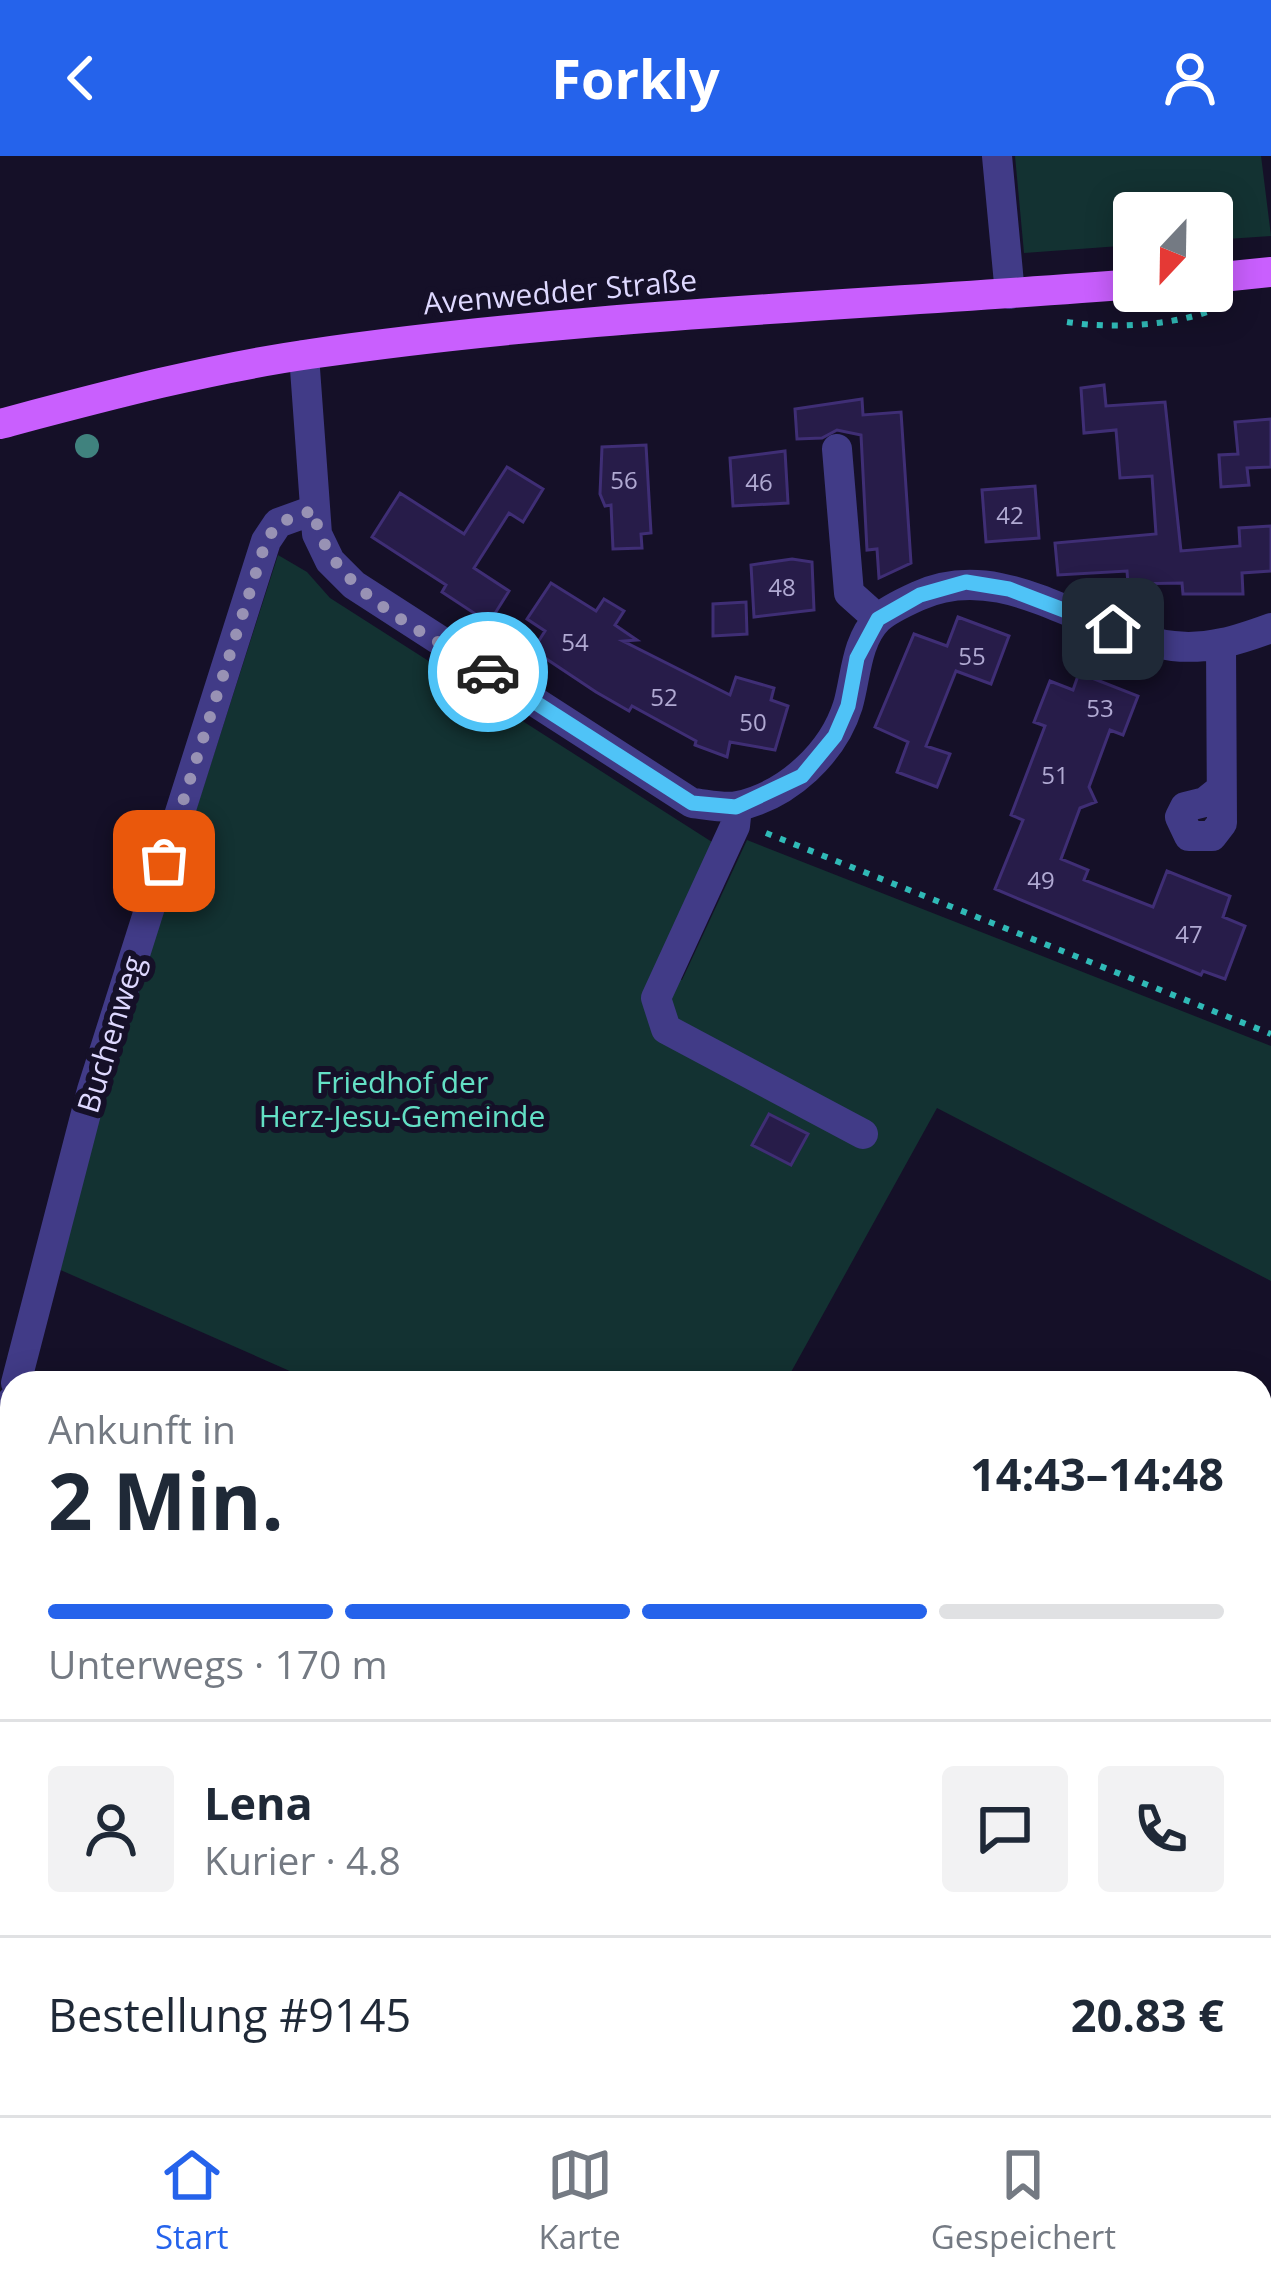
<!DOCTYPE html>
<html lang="de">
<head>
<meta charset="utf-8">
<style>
  :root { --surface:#fff; --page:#f2f2f3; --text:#1f2937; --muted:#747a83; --line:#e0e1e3; --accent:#2563eb }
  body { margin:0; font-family:"Open Sans",sans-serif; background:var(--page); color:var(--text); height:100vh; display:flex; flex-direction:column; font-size:45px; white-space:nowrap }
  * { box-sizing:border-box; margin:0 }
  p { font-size:39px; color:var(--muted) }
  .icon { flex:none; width:66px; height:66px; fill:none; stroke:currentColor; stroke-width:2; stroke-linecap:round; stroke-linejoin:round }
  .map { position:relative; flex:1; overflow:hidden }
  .side { position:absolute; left:0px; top:1215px; width:1272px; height:744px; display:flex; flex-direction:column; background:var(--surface); border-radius:36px 36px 0 0; box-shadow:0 6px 30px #0003 }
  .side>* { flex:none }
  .needle { width:78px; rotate:202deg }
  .controls { position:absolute; left:1113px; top:36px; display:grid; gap:24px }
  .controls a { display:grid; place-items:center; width:120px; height:120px; border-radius:12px; background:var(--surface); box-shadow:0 6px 30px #0003; font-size:60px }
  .pin { position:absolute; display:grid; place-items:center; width:102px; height:102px; color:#fff; margin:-51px; border-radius:24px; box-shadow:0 6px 18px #0006 }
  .courier { position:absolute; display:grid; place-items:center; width:120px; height:120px; margin:-60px; border:9px solid #4fc3f7; border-radius:50%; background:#fff; color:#222; box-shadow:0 3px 15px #0007 }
  .head em { font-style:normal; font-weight:700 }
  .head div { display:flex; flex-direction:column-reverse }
  .head { display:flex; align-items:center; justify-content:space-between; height:204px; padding:0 48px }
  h1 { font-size:78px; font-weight:700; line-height:90px }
  .bar { display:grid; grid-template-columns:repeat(4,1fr); gap:18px 12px; align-content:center; height:144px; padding:0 48px }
  .bar i { height:15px; border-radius:9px; background:var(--line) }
  .bar .current { background:var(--accent) }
  .bar p { grid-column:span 4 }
  .line { display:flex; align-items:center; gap:30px; padding:0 48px; border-top:3px solid var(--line) }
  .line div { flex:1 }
  .round { display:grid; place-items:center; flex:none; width:126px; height:126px; border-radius:12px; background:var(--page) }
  header { display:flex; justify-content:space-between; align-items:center; height:156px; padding:0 48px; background:var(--accent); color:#fff; font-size:54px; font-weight:700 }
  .tab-bar { display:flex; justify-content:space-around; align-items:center; height:168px; border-top:3px solid var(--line); background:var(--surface); font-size:33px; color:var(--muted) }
  .tab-bar a { display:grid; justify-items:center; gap:6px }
  .tab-bar .current { color:var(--accent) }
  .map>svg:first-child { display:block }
</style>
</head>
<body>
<header><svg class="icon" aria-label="back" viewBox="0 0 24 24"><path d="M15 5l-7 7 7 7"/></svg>Forkly<svg class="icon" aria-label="person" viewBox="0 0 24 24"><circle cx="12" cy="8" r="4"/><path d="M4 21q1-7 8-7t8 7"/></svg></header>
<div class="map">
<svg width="1271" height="1959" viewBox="0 0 1271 1959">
  <rect width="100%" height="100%" fill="#151028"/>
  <path fill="#133232" d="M1015 0H1261L1271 80 1212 84V57H1134V89L1024 97Z
    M278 399 307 416 330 442 712 686 656 811 682 824 747 684 1271 890V1125L937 952 785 1227H317L56 1112 105 937Z
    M0 1606 12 1609V1947H268L262 1959H0Z"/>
  <path fill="#271c49" stroke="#3f2e75" stroke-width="3" d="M1104 229 1106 250 1165 246 1181 395 1240 390 1239 372 1271 370V415L1242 417 1243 438H1183L1182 427 1128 428 1127 415 1058 419 1055 387 1156 378 1152 320 1120 322 1116 274 1084 277 1081 232Z
    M862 243 863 259 901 256 911 407 879 422 877 393 867 394 861 279 837 274 822 282 797 283 795 253Z
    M1271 263V311L1247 312 1249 329 1221 331 1219 299 1238 298 1235 266Z
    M646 289 651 377 641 378 642 392 613 393 611 349 605 350 600 338 602 291Z
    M785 295 788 347 733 350 730 302Z
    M507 311 543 333 523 366 509 357 474 412 509 435 489 467 442 436 446 429 372 381 400 337 464 378Z
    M1035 330 1039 382 986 386 982 334Z
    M792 403 812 406 814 454 754 461 751 409Z
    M551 427 596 455 604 443 624 455 615 469 637 484 623 485 730 539 736 521 774 532 771 544 788 550 775 594 730 586 727 601 695 589 696 585 632 550 629 555 596 536 533 494 545 475 527 463Z
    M746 446 747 478 713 480V448Z
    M958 461 1009 480 991 528 956 515 926 590 950 598 937 631 897 616 908 586 875 571 914 478 947 490Z
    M1079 517 1138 540 1123 579 1110 574 1089 631 1096 646 1080 652 1061 703 1088 714 1084 724 1153 751 1167 715 1230 740 1223 761 1245 770 1225 823 1203 815 1201 819 995 733 1023 664 1011 659 1045 570 1034 566 1050 525 1073 534Z
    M769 958 808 978 791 1009 752 989Z"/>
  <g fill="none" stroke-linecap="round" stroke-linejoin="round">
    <path stroke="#30bab7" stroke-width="6" stroke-dasharray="6 9" stroke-linecap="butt" d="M1067 166C1112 173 1170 170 1213 154
      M766 677 1271 878"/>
    <path stroke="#413b87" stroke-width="30" d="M997 0 1010 138
      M304 199 317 378 330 405 354 429 692 647C705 648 724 653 738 650 788 639 833 597 848 549 856 521 856 485 878 463 887 454 907 445 918 440 1005 400 1087 479 1173 490 1208 494 1238 484 1271 472
      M837 293 849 437 878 463
      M1220 634 1205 646 1185 651 1180 661 1189 680H1212L1222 667 1221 489
      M737 651 735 670 656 842 666 873 863 978
      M16 1227 92 934 266 385 278 367 314 354
      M0 1297 12 1245"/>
    <path stroke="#c95ffe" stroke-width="30" d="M1212 122 1271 116
      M0 268C102 241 206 213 310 198 583 158 860 150 1134 128"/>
  </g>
  <circle fill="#40827e" cx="87" cy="290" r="12"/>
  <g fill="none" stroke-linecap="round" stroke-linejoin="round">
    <path stroke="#9892b4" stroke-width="12" stroke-dasharray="0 21.6" d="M164 705 266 385 278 367 314 354C324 433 426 476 488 516"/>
    <path stroke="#4fc3f7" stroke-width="15" d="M488 516 692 647 736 651 802 620 835 580 848 550 857 502 878 463 920 439 966 426 1009 433 1113 473"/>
  </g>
  <g text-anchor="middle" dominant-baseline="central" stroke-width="12" stroke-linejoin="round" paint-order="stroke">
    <g font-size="24" fill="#b0a9d2">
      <text x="624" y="323">56</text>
      <text x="759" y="325">46</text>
      <text x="1010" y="358">42</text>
      <text x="782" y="430">48</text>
      <text x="575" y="485">54</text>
      <text x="972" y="499">55</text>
      <text x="664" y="540">52</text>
      <text x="1100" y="551">53</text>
      <text x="753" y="565">50</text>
      <text x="1055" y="618">51</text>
      <text x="1041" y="723">49</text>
      <text x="1189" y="777">47</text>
    </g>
    <g font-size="30" fill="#ded8ff" stroke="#151028">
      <text transform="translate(560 135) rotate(-5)">Avenwedder Straße</text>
      <text transform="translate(110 878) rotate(-73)">Buchenweg</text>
    </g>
    <g font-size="30" fill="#63e0c5" stroke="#151028">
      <text x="402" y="925">Friedhof der<tspan x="402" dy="34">Herz-Jesu-Gemeinde</tspan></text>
    </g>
  </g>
</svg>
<div class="controls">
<a><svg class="needle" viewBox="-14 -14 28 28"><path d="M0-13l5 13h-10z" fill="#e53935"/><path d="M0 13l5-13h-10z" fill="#747a83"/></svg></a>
</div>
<div class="pin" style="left:164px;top:705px;background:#ea580c"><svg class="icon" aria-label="bag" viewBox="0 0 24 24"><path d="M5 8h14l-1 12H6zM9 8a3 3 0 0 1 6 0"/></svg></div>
<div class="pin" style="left:1113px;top:473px;background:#1f2937"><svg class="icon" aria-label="home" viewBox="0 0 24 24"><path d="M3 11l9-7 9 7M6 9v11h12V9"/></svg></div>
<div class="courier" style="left:488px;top:516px"><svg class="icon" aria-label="car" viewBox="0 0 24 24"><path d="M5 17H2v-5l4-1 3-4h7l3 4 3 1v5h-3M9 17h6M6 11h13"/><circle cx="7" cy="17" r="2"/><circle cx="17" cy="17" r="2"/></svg></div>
<section class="side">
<div class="head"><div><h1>2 Min.</h1><p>Ankunft in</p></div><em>14:43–14:48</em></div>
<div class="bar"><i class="current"></i><i class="current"></i><i class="current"></i><i></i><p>Unterwegs · 170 m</p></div>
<div class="line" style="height:216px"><a class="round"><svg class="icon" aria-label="person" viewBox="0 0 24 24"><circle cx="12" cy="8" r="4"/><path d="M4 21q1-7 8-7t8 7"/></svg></a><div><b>Lena</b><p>Kurier · 4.8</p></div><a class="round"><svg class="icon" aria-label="chat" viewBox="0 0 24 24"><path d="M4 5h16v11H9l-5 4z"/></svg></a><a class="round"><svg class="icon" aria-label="phone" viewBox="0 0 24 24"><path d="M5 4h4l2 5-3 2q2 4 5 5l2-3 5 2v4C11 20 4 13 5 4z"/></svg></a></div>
<div class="line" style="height:156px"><div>Bestellung #9145</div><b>20.83 €</b></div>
</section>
</div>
<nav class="tab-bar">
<a class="current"><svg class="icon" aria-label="home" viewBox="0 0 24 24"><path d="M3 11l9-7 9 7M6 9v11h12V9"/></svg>Start</a>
<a><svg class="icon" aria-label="map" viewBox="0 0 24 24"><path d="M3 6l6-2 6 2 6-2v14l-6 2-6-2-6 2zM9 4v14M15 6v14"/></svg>Karte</a>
<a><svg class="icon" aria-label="saved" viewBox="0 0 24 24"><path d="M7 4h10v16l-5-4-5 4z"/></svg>Gespeichert</a>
</nav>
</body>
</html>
